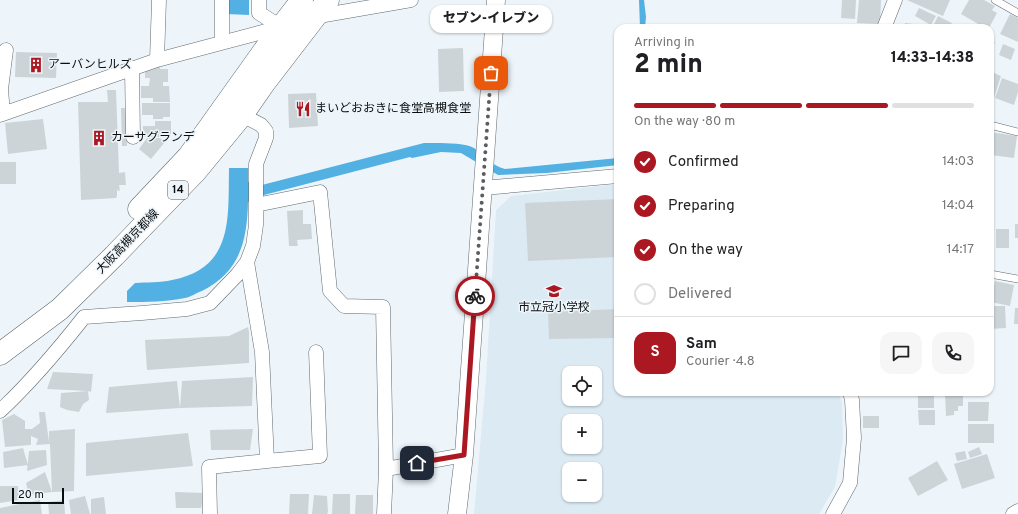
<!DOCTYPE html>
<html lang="en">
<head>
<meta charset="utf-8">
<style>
  :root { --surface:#fff; --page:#f6f6f6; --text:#202124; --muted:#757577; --line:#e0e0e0; --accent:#ac1822 }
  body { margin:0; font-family:Overpass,"Noto Sans JP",sans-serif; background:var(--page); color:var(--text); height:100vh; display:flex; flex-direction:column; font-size:15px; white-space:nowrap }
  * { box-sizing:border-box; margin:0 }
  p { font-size:13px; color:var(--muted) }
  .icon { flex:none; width:22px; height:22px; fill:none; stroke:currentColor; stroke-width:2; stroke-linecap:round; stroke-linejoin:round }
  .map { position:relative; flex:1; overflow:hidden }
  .side { position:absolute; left:614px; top:24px; width:380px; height:372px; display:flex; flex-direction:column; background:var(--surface); border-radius:12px; box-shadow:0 1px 3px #0004 }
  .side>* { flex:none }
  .controls { position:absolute; left:562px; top:366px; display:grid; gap:8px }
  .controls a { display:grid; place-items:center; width:40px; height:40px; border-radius:8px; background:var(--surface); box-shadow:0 1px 3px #0004; font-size:20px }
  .scale { position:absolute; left:12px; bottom:10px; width:52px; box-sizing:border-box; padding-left:4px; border:2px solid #0b0d0f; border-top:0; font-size:11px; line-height:14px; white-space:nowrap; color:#0b0d0f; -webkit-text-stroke:3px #edf5fa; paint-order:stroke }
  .pin { position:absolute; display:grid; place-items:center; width:34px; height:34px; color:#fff; margin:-17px; border-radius:8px; box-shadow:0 2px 6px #0006 }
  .courier { position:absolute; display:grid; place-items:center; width:40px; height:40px; margin:-20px; border:3px solid #ac1822; border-radius:50%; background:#fff; color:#222; box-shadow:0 1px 5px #0007 }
  .bubble { position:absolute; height:28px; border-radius:12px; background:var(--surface); box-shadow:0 1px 3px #0004; font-size:13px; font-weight:800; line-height:28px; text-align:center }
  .head em { font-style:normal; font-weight:800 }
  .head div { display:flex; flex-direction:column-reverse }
  .head { display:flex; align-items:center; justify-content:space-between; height:68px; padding:0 20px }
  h1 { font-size:26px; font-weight:800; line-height:30px }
  .bar { display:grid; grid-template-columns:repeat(4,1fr); gap:6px 4px; align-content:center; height:48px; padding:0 20px }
  .bar i { height:5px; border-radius:3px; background:var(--line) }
  .bar .current { background:var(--accent) }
  .bar p { grid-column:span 4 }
  .line { display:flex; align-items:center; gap:10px; padding:0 20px; border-top:1px solid var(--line) }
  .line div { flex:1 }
  .round { display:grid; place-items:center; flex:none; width:42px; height:42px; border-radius:12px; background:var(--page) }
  ol { padding:0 20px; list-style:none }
  li { display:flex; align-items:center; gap:12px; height:44px }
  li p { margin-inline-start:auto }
  li .icon { padding:4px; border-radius:50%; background:var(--accent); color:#fff; stroke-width:4 }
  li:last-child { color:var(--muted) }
  li i { width:22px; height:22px; border:2px solid var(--line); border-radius:50% }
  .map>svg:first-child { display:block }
</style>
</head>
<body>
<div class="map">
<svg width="1018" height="514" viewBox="0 0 1018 514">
  <rect width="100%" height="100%" fill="#edf5fa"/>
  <path fill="#dbeaf3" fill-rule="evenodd" d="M618 184V392H838L842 403 843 440 835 487 819 514H474L486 379 496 210 511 196ZM569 373H595V399H569ZM569 421H595V447H569ZM569 469H595V495H569Z"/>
  <path fill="#52b0e2" d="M227 0H249V15L227 14Z
    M639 0H644L646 17 645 28H640Z
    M424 143C436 143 464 142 474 148 485 155 492 166 505 169L618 158V165L547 173 498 175 461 153 441 152 412 158 410 157 264 195 248 202C247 241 240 272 202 291 196 293 191 297 185 298 166 302 147 302 127 302V291L135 283C147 282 160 283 172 280 234 268 228 218 229 168H248V182L262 185Z"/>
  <path fill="#ccd4d8" d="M842 0H856L855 19 841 18Z
    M859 0H881L880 24 857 23Z
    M907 0H950L943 16Z
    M969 0H984L995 6 992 10 997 13 989 28H985L961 14Z
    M919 8 936 16 931 25 915 16Z
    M1010 14 1018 18V42L1000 34Z
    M938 16 952 23 949 28H932Z
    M905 23 928 26V28H904Z
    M990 40 995 42 990 53Z
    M1003 44 1015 49 1011 60 999 55Z
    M463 48 464 91 439 92 438 49Z
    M16 52 57 53 56 78 15 77Z
    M152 67H160V69H168V82H163V86H149L150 78H145V70Z
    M994 73 1001 76 993 101 990 100V83Z
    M1002 78 1018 84V92L1014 105 995 98Z
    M141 86H169L170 102H153V98H141Z
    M107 90H116L119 173 125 172 126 185H119L120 191 117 190V196L116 198 81 200 78 102H108Z
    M316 93 318 126 289 128 288 94Z
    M142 103H170V117H163V119H153V115H142Z
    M121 108H126L127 146H122Z
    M43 119 47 149 8 154 5 123Z
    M155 121H171V134H162V137H143V126H155Z
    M990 132 1017 136 1014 158 991 155 990 158Z
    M147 138H160L165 142 151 159 139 149Z
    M0 162H16V184H0Z
    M618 199V257L528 261 525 203Z
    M303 210V224H311L312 239 297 240 298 246H289L287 211Z
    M990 224H994V232H990Z
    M1015 224H1018V238H1015Z
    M996 229H1009V248H996Z
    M995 281 1014 285 1010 306 991 302Z
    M990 306H1005L1006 328 990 329Z
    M1015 308H1018V324H1014Z
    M618 309V338L549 339 548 312Z
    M248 327 249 332V363L147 370 145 340 229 336Z
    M53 372 93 374 91 392 88 391 89 400 83 404 79 412 67 410 60 407 61 393 88 391 47 389Z
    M253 377 252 406 180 408 182 381Z
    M177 381 180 408 106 413 109 387Z
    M918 394H934V408H918Z
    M963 394V406H958V411H954V415L946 416 945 395Z
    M968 402H989L988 421H968Z
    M918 410H935V425H919Z
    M39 412H45L49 442V431L75 429 74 491 52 492 50 444 36 445 38 439 31 436V445L5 447 2 420 14 414 25 421V429H32L40 423Z
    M863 416H879V428H863Z
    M968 424H994V443H968Z
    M253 429 250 450H211L210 430Z
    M188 433 193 466 86 476V443Z
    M979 447 982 454 970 458 968 452Z
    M23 448 28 465 4 468 3 452Z
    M46 450 47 465 27 471 29 451Z
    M965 451 967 459 957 461 955 453Z
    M987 454 995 478 962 489 954 464Z
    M937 461 948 480 918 496 908 478Z
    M45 472 52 492 29 495 26 483Z
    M0 486H18L19 500 0 503Z
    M175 492 204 493 201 508H176Z
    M290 494H309L308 514H289Z
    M333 494H350V514H332Z
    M314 495 327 496 328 512 327 514H312Z
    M356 495H373V514H355Z
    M85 496 90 514H71L69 500Z
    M104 497 106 514H91V499Z
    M40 500 42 514H0V508Z
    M64 500 65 514H49L48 502Z"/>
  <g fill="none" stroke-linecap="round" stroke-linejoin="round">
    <defs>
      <path id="service" d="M995 0 1018 13
        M990 125 1018 132
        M990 274 1018 279"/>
      <path id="minor" d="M222 0V42
        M259 0V13L281 27 286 26
        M313 17 411 0
        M884 28 895 0
        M157 60 159 0
        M132 68 133 137
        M3 114 1 89 6 50
        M0 115 157 60 281 27
        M483 188 618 176
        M256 205 320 192 330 291 344 306 383 307 386 469 464 455
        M0 411C31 382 58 350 84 317L142 313 187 309 210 303 237 275 247 262 253 246 256 225V164L266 138V131L261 125 242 115
        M267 461 320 456 316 352
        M210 514 209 467 267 461 262 352 247 262
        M384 514 386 469
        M833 514 850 483 854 438 852 400 850 392
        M1013 514 1018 511"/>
      <path id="tertiary" d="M457 514 464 455 496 0"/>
      <path id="primary" d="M139 209 189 156 281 27 302 0
        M0 354 60 309 114 256 196 171 242 115 265 82 328 0"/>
    </defs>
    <use href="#service" stroke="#62696d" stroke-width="8"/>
    <use href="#minor" stroke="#62696d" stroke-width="15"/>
    <use href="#tertiary" stroke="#62696d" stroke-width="19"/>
    <use href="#primary" stroke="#62696d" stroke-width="23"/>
    <use href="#service" stroke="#fff" stroke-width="7"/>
    <use href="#minor" stroke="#fff" stroke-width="14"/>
    <use href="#tertiary" stroke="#fff" stroke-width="18"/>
    <use href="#primary" stroke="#fff" stroke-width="22"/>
  </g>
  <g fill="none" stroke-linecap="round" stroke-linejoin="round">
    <path stroke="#5a5e61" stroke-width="4" stroke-dasharray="0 7.2" d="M475 296 491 73"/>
    <path stroke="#ac1822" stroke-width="5" d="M417 463 464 455 475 296"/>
  </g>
  <defs>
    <symbol id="building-bare" viewBox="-9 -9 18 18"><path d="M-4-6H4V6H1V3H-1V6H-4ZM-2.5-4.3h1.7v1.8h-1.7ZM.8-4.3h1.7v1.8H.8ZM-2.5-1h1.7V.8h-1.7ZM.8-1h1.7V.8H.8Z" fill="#ac1822" stroke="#edf5fa" stroke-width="2.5" paint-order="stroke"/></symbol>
    <symbol id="restaurant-bare" viewBox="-9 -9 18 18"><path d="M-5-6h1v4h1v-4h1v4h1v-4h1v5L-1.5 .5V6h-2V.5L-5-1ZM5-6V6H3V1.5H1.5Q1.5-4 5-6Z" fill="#ac1822" stroke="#edf5fa" stroke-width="2.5" paint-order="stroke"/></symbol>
    <symbol id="school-bare" viewBox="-9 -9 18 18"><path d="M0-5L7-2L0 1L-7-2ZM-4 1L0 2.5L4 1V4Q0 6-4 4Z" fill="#ac1822" stroke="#edf5fa" stroke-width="2.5" paint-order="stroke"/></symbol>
  </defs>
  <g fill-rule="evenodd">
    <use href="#building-bare" x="25" y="54" width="22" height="22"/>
    <use href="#restaurant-bare" x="292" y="98" width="22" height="22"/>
    <use href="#building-bare" x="88" y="127" width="22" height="22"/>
    <use href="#school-bare" x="543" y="280" width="22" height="22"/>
  </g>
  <g text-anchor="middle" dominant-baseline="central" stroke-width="3" stroke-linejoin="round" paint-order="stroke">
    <rect fill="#edf5fa" stroke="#4f5356" stroke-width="1" x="168" y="181" width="20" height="18" rx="3"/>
    <g font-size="11" font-weight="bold" fill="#0b0d0f">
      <text x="178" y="190">14</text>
    </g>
    <g font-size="12" fill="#0b0d0f" stroke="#edf5fa" text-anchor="start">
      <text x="48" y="65">アーバンヒルズ</text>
      <text x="315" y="109">まいどおおきに食堂高槻食堂</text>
      <text x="111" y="138">カーサグランデ</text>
      <text x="554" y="308" text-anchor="middle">市立冠小学校</text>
    </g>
    <g font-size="12" fill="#0b0d0f" stroke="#edf5fa">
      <text transform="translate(128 242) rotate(-46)">大阪高槻京都線</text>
    </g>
  </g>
</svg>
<div class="controls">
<a><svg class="icon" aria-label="locate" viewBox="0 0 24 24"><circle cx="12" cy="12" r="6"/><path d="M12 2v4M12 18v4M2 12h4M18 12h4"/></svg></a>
<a>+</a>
<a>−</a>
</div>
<div class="scale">20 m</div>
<div class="pin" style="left:491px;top:73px;background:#ea580c"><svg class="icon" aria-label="bag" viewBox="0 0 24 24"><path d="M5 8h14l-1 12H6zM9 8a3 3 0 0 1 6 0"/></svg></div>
<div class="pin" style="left:417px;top:463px;background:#1f2937"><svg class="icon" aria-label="home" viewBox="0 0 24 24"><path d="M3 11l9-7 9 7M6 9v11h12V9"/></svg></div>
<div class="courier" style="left:475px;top:296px"><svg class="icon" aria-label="bike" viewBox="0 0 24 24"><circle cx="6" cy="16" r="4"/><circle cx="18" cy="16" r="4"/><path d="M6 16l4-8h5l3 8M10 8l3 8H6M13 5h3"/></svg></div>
<div class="bubble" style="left:430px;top:5px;width:122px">セブン-イレブン</div>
<section class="side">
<div class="head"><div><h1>2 min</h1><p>Arriving in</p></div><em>14:33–14:38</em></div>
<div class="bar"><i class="current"></i><i class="current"></i><i class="current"></i><i></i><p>On the way · 80 m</p></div>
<ol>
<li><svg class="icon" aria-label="check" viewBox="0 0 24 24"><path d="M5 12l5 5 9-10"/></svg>Confirmed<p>14:03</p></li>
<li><svg class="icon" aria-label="check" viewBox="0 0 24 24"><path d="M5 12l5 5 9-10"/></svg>Preparing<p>14:04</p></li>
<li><svg class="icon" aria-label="check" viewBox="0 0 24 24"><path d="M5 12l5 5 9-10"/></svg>On the way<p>14:17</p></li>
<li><i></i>Delivered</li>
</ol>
<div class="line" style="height:72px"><b class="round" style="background:var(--accent);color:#fff">S</b><div><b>Sam</b><p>Courier · 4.8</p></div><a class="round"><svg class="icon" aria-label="chat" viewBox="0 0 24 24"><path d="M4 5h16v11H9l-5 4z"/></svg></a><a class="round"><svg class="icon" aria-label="phone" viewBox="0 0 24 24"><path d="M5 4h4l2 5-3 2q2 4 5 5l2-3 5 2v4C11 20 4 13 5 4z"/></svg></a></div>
</section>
</div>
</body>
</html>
